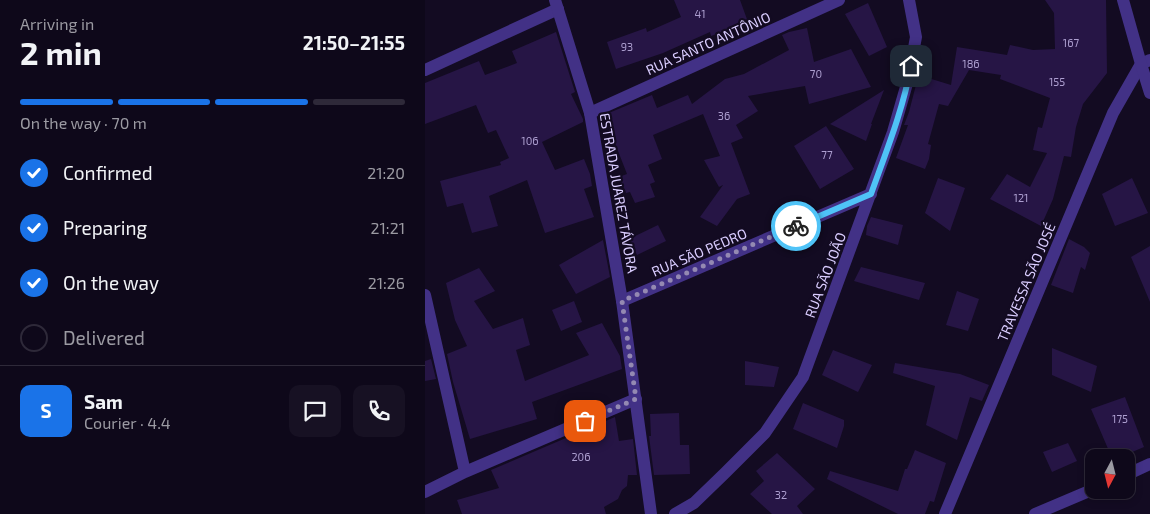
<!DOCTYPE html>
<html lang="en">
<head>
<meta charset="utf-8">
<style>
  :root { --surface:#0e081a; --page:#171123; --text:#f1f3f6; --muted:#9b9aa2; --line:#2e2939; --accent:#1a73e8 }
  body { margin:0; font-family:"Exo 2",sans-serif; background:var(--page); color:var(--text); height:100vh; display:flex; flex-direction:column; font-size:19px; white-space:nowrap }
  * { box-sizing:border-box; margin:0 }
  p { font-size:16px; color:var(--muted) }
  .icon { flex:none; width:28px; height:28px; fill:none; stroke:currentColor; stroke-width:2; stroke-linecap:round; stroke-linejoin:round }
  .map { position:relative; flex:1; overflow:hidden }
  .side { display:flex; flex-direction:column; background:var(--surface); width:425px }
  .side>* { flex:none }
  .needle { width:32px; rotate:187deg }
  .buttons { position:absolute; left:660px; top:449px; display:grid; gap:10px }
  .buttons a { display:grid; place-items:center; width:50px; height:50px; border-radius:10px; background:var(--surface); box-shadow:0 2px 8px #0003,0 0 0 1px var(--line); font-size:25px }
  .pin { position:absolute; display:grid; place-items:center; width:42px; height:42px; color:#fff; margin:-21px; border-radius:10px; box-shadow:0 2px 8px #0006 }
  .courier { position:absolute; display:grid; place-items:center; width:50px; height:50px; margin:-25px; border:4px solid #4fc3f7; border-radius:50%; background:#fff; color:#222; box-shadow:0 1px 6px #0007 }
  .overview em { font-style:normal; font-weight:700 }
  .overview div { display:flex; flex-direction:column-reverse }
  .overview { display:flex; align-items:center; justify-content:space-between; height:85px; padding:0 20px }
  h1 { font-size:32px; font-weight:700; line-height:38px }
  .bar { display:grid; grid-template-columns:repeat(4,1fr); gap:8px 5px; align-content:center; height:60px; padding:0 20px }
  .bar i { height:6px; border-radius:4px; background:var(--line) }
  .bar .selected { background:var(--accent) }
  .bar p { grid-column:span 4 }
  .line { display:flex; align-items:center; gap:12px; padding:0 20px; border-top:1px solid var(--line) }
  .line div { flex:1 }
  .round { display:grid; place-items:center; flex:none; width:52px; height:52px; border-radius:10px; background:var(--page) }
  ol { padding:0 20px; list-style:none }
  li { display:flex; align-items:center; gap:15px; height:55px }
  li p { margin-inline-start:auto }
  li .icon { padding:5px; border-radius:50%; background:var(--accent); color:#fff; stroke-width:4 }
  li:last-child { color:var(--muted) }
  li i { width:28px; height:28px; border:2px solid var(--line); border-radius:50% }
  main { display:flex; flex:1; min-height:0 }
  .map>svg:first-child { display:block }
</style>
</head>
<body>
<main>
<section class="side">
<div class="overview"><div><h1>2 min</h1><p>Arriving in</p></div><em>21:50–21:55</em></div>
<div class="bar"><i class="selected"></i><i class="selected"></i><i class="selected"></i><i></i><p>On the way · 70 m</p></div>
<ol>
<li><svg class="icon" aria-label="check" viewBox="0 0 24 24"><path d="M5 12l5 5 9-10"/></svg>Confirmed<p>21:20</p></li>
<li><svg class="icon" aria-label="check" viewBox="0 0 24 24"><path d="M5 12l5 5 9-10"/></svg>Preparing<p>21:21</p></li>
<li><svg class="icon" aria-label="check" viewBox="0 0 24 24"><path d="M5 12l5 5 9-10"/></svg>On the way<p>21:26</p></li>
<li><i></i>Delivered</li>
</ol>
<div class="line" style="height:90px"><b class="round" style="background:var(--accent);color:#fff">S</b><div><b>Sam</b><p>Courier · 4.4</p></div><a class="round"><svg class="icon" aria-label="chat" viewBox="0 0 24 24"><path d="M4 5h16v11H9l-5 4z"/></svg></a><a class="round"><svg class="icon" aria-label="phone" viewBox="0 0 24 24"><path d="M5 4h4l2 5-3 2q2 4 5 5l2-3 5 2v4C11 20 4 13 5 4z"/></svg></a></div>
</section>
<div class="map">
<svg width="725" height="514" viewBox="0 0 725 514">
  <rect width="100%" height="100%" fill="#130b22"/>
  <path fill="#261545" d="M249 0H315L323 22 286 36 285 32 238 53 191 69 182 42 221 28 222 32 256 17Z
    M620 0H681L682 73 658 104 651 127 646 157 639 156 628 199 616 226 565 199 582 174 605 187 622 153 608 150 613 127 617 128 625 98 575 79 576 75 544 70 523 106 514 104 503 144 506 145 504 159 500 169 471 158 483 125H479L484 112 493 77H500L526 85 532 47 582 55 585 45 608 50 630 49 629 13Z
    M443 3 462 47 444 56 420 14Z
    M382 28 389 62 426 49 446 87 384 104 380 86 323 96 333 111 311 125 318 138 306 143 325 194 312 199 292 226 275 217 298 185 294 187 279 160 295 156 278 114 228 135 237 159 223 165 230 182 225 184 230 197 210 203 205 192 201 193 194 177 202 174 179 115 227 95 232 108 263 95 267 104 300 79 319 74 364 50 357 35 364 32Z
    M131 32 150 92 146 94 158 119V122L117 142 130 170 159 159 165 174 167 186 159 189 169 217 120 233 102 180 64 196 73 226 47 233 38 203 22 207 15 181 76 165 75 162 84 158 71 130 63 133 51 105 0 124V83L54 61 60 75 92 63 87 51Z
    M459 90 446 124H447L441 141 405 124Z
    M401 126 429 169 395 189 369 146Z
    M513 178 540 188 525 231 500 213Z
    M707 178 723 213 690 226 677 194Z
    M446 217 478 225 473 245 441 235 442 226Z
    M233 225 241 241 212 255 204 239Z
    M644 239 659 247 665 253 660 270 656 267 648 293 626 285Z
    M178 240 185 277 151 294 134 265Z
    M725 246V302L706 257Z
    M436 267 500 283 494 300 429 281Z
    M54 268 70 291 49 301 68 329 98 318 105 345 91 350 100 381 164 355 151 333 177 323 195 356 197 369 107 402 112 419 45 439 28 382 22 354 42 346 30 320 21 283Z
    M532 291 554 299 543 331 521 325Z
    M149 301 157 322 136 331 127 310Z
    M627 348 672 366 666 392 627 375Z
    M408 350 447 365 433 392 397 375Z
    M6 359 11 379 0 381V361Z
    M320 361 354 367 349 387 320 385Z
    M470 363 535 374 564 385 557 401 545 397 532 440 501 425 510 386 468 373Z
    M700 397 719 447 693 458H687L666 409Z
    M378 403 419 420V426L412 448 368 429Z
    M254 413 255 445H264L265 474 229 475 224 436H226L225 414Z
    M190 417 194 441 208 439 212 475H203L202 486 197 490 193 499 179 507 181 514H37L32 500 74 488 66 470Z
    M643 443 652 461 627 472 618 452Z
    M490 450 521 463 509 502 505 501 500 514H473L402 479 405 471 473 491 480 469H482Z
    M352 453 390 489 372 506 378 514H347L325 494 339 481 331 471Z"/>
  <g fill="none" stroke-linecap="round" stroke-linejoin="round">
    <path stroke="#423186" stroke-width="12" d="M0 70 133 9
      M165 113 414 0
      M0 295 40 472
      M197 301 446 194
      M701 475 725 464
      M0 492 40 472 211 399
      M250 514 269 503 300 473 340 433 378 377 468 132 483 80 491 37 484 0
      M520 514 688 113 716 64 725 60
      M610 514 669 489"/>
    <path stroke="#423186" stroke-width="12" d="M130 0 165 113 197 301 226 514
      M698 0 716 64 725 93"/>
  </g>
  <g fill="none" stroke-linecap="round" stroke-linejoin="round">
    <path stroke="#9489b2" stroke-width="5" stroke-dasharray="0 9" d="M160 421 211 399 197 301 371 226"/>
    <path stroke="#4fc3f7" stroke-width="6" d="M371 226 446 194C461 152 478 110 486 66"/>
  </g>
  <g text-anchor="middle" dominant-baseline="central" stroke-width="4.5" stroke-linejoin="round" paint-order="stroke">
    <g font-size="11" fill="#ad9fd0">
      <text x="275" y="13">41</text>
      <text x="646" y="42">167</text>
      <text x="202" y="46">93</text>
      <text x="546" y="63">186</text>
      <text x="391" y="73">70</text>
      <text x="632" y="81">155</text>
      <text x="299" y="115">36</text>
      <text x="105" y="140">106</text>
      <text x="402" y="154">77</text>
      <text x="596" y="197">121</text>
      <text x="695" y="418">175</text>
      <text x="156" y="456">206</text>
      <text x="356" y="494">32</text>
    </g>
    <g font-size="14" fill="#dacdff" stroke="#130b22">
      <text transform="translate(283 43) rotate(-24)">RUA SANTO ANTÔNIO</text>
      <text transform="translate(194 193) rotate(80)">ESTRADA JUAREZ TÁVORA</text>
      <text transform="translate(274 252) rotate(-23)">RUA SÃO PEDRO</text>
      <text transform="translate(400 275) rotate(-69)">RUA SÃO JOÃO</text>
      <text transform="translate(601 282) rotate(-67)">TRAVESSA SÃO JOSÉ</text>
    </g>
  </g>
</svg>
<div class="buttons">
<a><svg class="needle" viewBox="-14 -14 28 28"><path d="M0-13l5 13h-10z" fill="#e53935"/><path d="M0 13l5-13h-10z" fill="#9b9aa2"/></svg></a>
</div>
<div class="pin" style="left:160px;top:421px;background:#ea580c"><svg class="icon" aria-label="bag" viewBox="0 0 24 24"><path d="M5 8h14l-1 12H6zM9 8a3 3 0 0 1 6 0"/></svg></div>
<div class="pin" style="left:486px;top:66px;background:#1f2937"><svg class="icon" aria-label="home" viewBox="0 0 24 24"><path d="M3 11l9-7 9 7M6 9v11h12V9"/></svg></div>
<div class="courier" style="left:371px;top:226px"><svg class="icon" aria-label="bike" viewBox="0 0 24 24"><circle cx="6" cy="16" r="4"/><circle cx="18" cy="16" r="4"/><path d="M6 16l4-8h5l3 8M10 8l3 8H6M13 5h3"/></svg></div>
</div>
</main>
</body>
</html>
